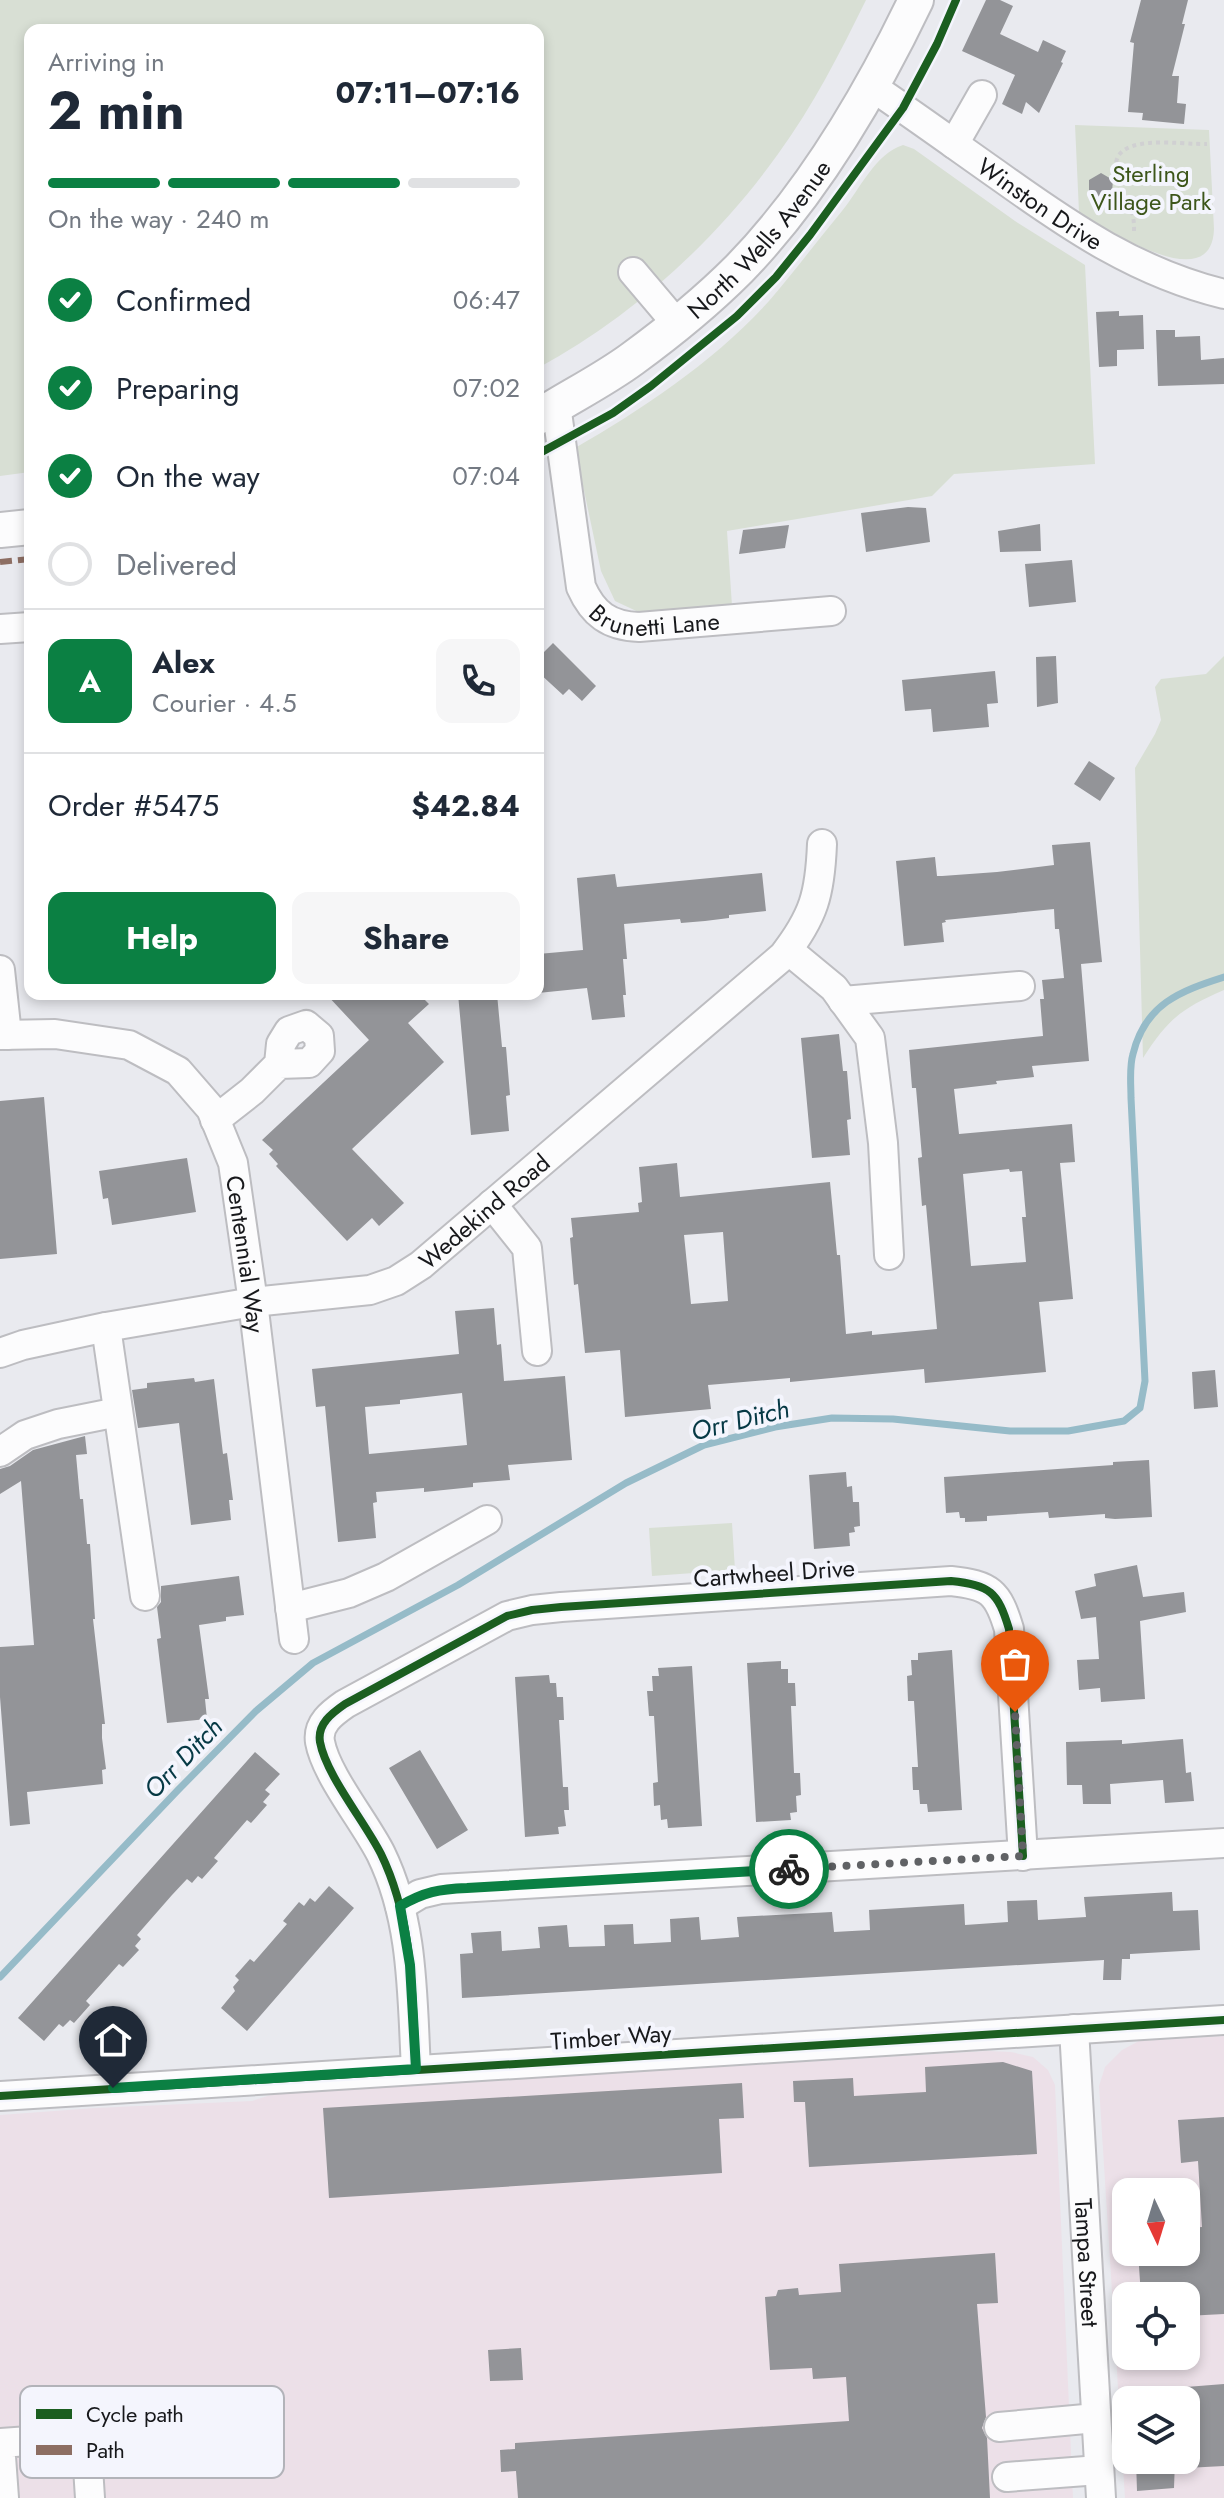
<!DOCTYPE html>
<html lang="en">
<head>
<meta charset="utf-8">
<style>
  :root { --surface:#fff; --page:#f6f6f7; --text:#1f2937; --muted:#747a83; --line:#e0e1e3; --accent:#0b8043 }
  body { margin:0; font-family:Jost,sans-serif; background:var(--page); color:var(--text); height:100vh; display:flex; flex-direction:column; font-size:30px; white-space:nowrap }
  * { box-sizing:border-box; margin:0 }
  p { font-size:26px; color:var(--muted) }
  .icon { flex:none; width:44px; height:44px; fill:none; stroke:currentColor; stroke-width:2; stroke-linecap:round; stroke-linejoin:round }
  .map { position:relative; flex:1; overflow:hidden }
  .details { position:absolute; left:24px; top:24px; width:520px; height:976px; display:flex; flex-direction:column; background:var(--surface); border-radius:16px; box-shadow:0 4px 12px #0003 }
  .details>* { flex:none }
  .needle { width:52px; rotate:176deg }
  .buttons { position:absolute; left:1112px; top:2178px; display:grid; gap:16px }
  .buttons a { display:grid; place-items:center; width:88px; height:88px; border-radius:16px; background:var(--surface); box-shadow:0 4px 12px #0003; font-size:40px }
  .pin { position:absolute; display:grid; place-items:center; width:68px; height:68px; color:#fff; margin:-82px -34px; border-radius:50% 50% 50% 0; rotate:-45deg; box-shadow:0 0 8px #0007 }
  .pin .icon { rotate:45deg }
  .courier { position:absolute; display:grid; place-items:center; width:80px; height:80px; margin:-40px; border:6px solid #0b8043; border-radius:50%; background:#fff; color:#222; box-shadow:0 2px 10px #0007 }
  .head em { font-style:normal; font-weight:700 }
  .head div { display:flex; flex-direction:column-reverse }
  .head { display:flex; align-items:center; justify-content:space-between; height:136px; padding:0 24px }
  h1 { font-size:52px; font-weight:700; line-height:60px }
  .bar { display:grid; grid-template-columns:repeat(4,1fr); gap:12px 8px; align-content:center; height:96px; padding:0 24px }
  .bar i { height:10px; border-radius:6px; background:var(--line) }
  .bar .current { background:var(--accent) }
  .bar p { grid-column:span 4 }
  .line { display:flex; align-items:center; gap:20px; padding:0 24px; border-top:2px solid var(--line) }
  .line div { flex:1 }
  .round { display:grid; place-items:center; flex:none; width:84px; height:84px; border-radius:16px; background:var(--page) }
  ol { padding:0 24px; list-style:none }
  li { display:flex; align-items:center; gap:24px; height:88px }
  li p { margin-inline-start:auto }
  li .icon { padding:8px; border-radius:50%; background:var(--accent); color:#fff; stroke-width:4 }
  li:last-child { color:var(--muted) }
  li i { width:44px; height:44px; border:4px solid var(--line); border-radius:50% }
  .action { display:flex; gap:16px; margin-top:auto; padding:16px 24px }
  .action a { flex:1; height:92px; border-radius:16px; background:var(--accent); color:#fff; font-size:32px; font-weight:700; line-height:92px; text-align:center }
  .action a+a { background:var(--page); color:var(--text) }
  .map>svg:first-child { display:block }
</style>
</head>
<body>
<div class="map">
<svg width="1224" height="2498" viewBox="0 0 1224 2498">
  <rect width="100%" height="100%" fill="#e9eaef"/>
  <path fill="#ece0e8" fill-rule="evenodd" d="M1224 2036V2498H1125L1099 2086 1105 2067 1122 2050 1139 2041ZM1126 2192H1186V2252H1126ZM1126 2296H1186V2356H1126ZM1126 2400H1186V2460H1126Z
    M987 2051 1011 2052 1033 2057 1048 2070 1055 2085 1073 2498H0V2115L95 2108 252 2101 277 2093Z"/>
  <path fill="#d8dfd4" d="M0 0H866C840 53 813 106 778 154 716 241 632 317 538 368V30H30V472L0 476Z
    M1075 125 1209 130 1214 229C1212 299 1105 228 1079 212Z
    M903 145 914 149 1015 221 1085 265 1095 464 954 474 932 496 727 531 732 606 647 616 615 601 601 571 575 448C643 409 716 360 769 301 794 272 817 241 842 211 860 189 875 154 903 145Z
    M1224 656V990C1182 1008 1168 1019 1143 1058L1135 768 1155 734 1161 720 1155 687 1161 679 1206 674Z
    M732 1523 735 1570 652 1576 649 1528Z"/>
  <g fill="none" stroke-linecap="round" stroke-linejoin="round">
    <path stroke="#96bbc8" stroke-width="7" d="M0 1977 178 1790 256 1711 313 1663 458 1585 626 1483 704 1445 775 1427 832 1418 893 1419 1010 1431H1068L1124 1421 1140 1408 1145 1381 1131 1098C1131 1084 1129 1067 1133 1054 1145 1004 1180 991 1224 977"/>
  </g>
  <path fill="#939498" fill-rule="evenodd" d="M986 0H1000L1013 6 1000 34 1038 52 1043 40 1066 51 1061 62 1063 63 1039 113 1026 102 1022 114 1002 104 1015 75 962 51Z
    M1141 0H1188L1182 24H1185L1172 76H1179L1177 103 1186 104 1184 124 1142 120 1143 113 1128 112 1134 43 1130 42Z
    M1101 173 1113 180 1112 192 1101 199 1089 193V180Z
    M1119 311V316L1143 315 1144 349 1117 350V366L1099 367 1096 312Z
    M1156 330H1175V337L1200 336 1201 360 1224 358V384L1158 386Z
    M908 507 926 508 930 542 866 552 861 513Z
    M1040 524 1041 551 1000 552 998 531Z
    M789 525 785 548 739 554 743 530Z
    M1072 560 1076 602 1029 607 1025 564Z
    M553 643 596 686 582 701 569 689 563 695 538 672V658Z
    M1056 656 1058 703 1037 707 1036 657Z
    M995 671 998 703 987 704 989 727 933 732 931 709 905 711 902 680Z
    M1089 761 1115 778 1100 801 1074 784Z
    M1090 842 1102 962 1081 964 1089 1061 1032 1066 1034 1077 996 1081 997 1084 954 1089 959 1134 1072 1124 1075 1162 1060 1163 1073 1299 1039 1302 1046 1372 925 1383 924 1369 790 1382V1378L708 1385 711 1409 625 1417 620 1350 585 1353 578 1284 574 1285 570 1238 573 1237 571 1218 639 1212 638 1203 642 1202 639 1167 677 1163 680 1197 830 1182 837 1255H840L846 1334 872 1331V1335L937 1329 926 1205 922 1206 918 1158 922 1157 916 1088H912L909 1050 1043 1036 1040 999H1044L1042 980 1064 978 1061 948 1059 929H1055L1054 909 945 920 946 922 942 923 944 942 904 946 896 861 935 857 937 876H942L997 872 1054 865 1052 845ZM1009 1169 1010 1172 1022 1171 1026 1217H1022L1026 1262 971 1266 963 1174ZM723 1232 728 1301 691 1304 684 1235Z
    M762 873 766 911 729 915V918L705 921 681 923 680 919 624 924 627 959H623L626 995H623L625 1017 592 1020 587 988 538 993V954L583 950 577 878 615 874 617 887Z
    M326 994H419L429 1004 408 1023 444 1062 352 1149 404 1203 379 1226 372 1218 347 1241 276 1166 278 1164 269 1154 273 1150 262 1140 369 1040Z
    M458 994H497L502 1047H506L510 1095 506 1096 509 1131 471 1135Z
    M839 1034 843 1071H847L851 1119 847 1120 850 1155 812 1158 801 1038Z
    M44 1097 57 1254 0 1259V1101Z
    M187 1158 196 1212 112 1225 108 1198 103 1199 99 1171Z
    M494 1308 497 1345 501 1344 504 1381 565 1376 572 1460 508 1465 510 1480 473 1483V1487L424 1492V1488L376 1492 377 1502 373 1503 376 1538 338 1542 325 1406 316 1407 312 1369 459 1354 455 1311ZM462 1393 467 1445 369 1454 365 1407 400 1404V1400Z
    M1215 1370 1218 1407 1194 1409 1192 1372Z
    M194 1378 195 1382 214 1379 223 1454 227 1453 233 1500H229L231 1520 191 1525 179 1423 138 1428 132 1390 147 1388V1383Z
    M85 1436 87 1454 76 1455 80 1499H83L87 1544H90L95 1619H93L105 1724H102V1738L106 1769 102 1770 103 1784 27 1792 30 1824 10 1826 0 1697V1647L34 1645 21 1481 0 1494V1469L10 1466 33 1450Z
    M1149 1460 1152 1517 1115 1519 1105 1518V1514L1049 1518 1048 1512 987 1516V1521L965 1522V1518H960L959 1512 946 1513 944 1477 1113 1465V1462Z
    M846 1472 847 1487 852 1486 853 1502H859L860 1526 854 1527 855 1532 849 1533 850 1546 814 1549 809 1475Z
    M1137 1565 1143 1597 1184 1592 1186 1612 1140 1621 1145 1699 1101 1702 1100 1688 1079 1690 1077 1660 1099 1659 1096 1617 1081 1619 1075 1591 1096 1586 1094 1574Z
    M239 1576 244 1615 226 1617V1621L199 1625 209 1699H205L207 1719 167 1723 157 1639 161 1638 157 1607 161 1602V1586Z
    M952 1650 962 1810 928 1812 927 1804H920L919 1790H913L912 1767H918L914 1701H908L907 1676 912 1675 911 1660H918V1653Z
    M781 1661V1669H788V1683H795L796 1706H791L794 1773H800L801 1795 796 1796 797 1812 790 1813 791 1820 756 1822 747 1663Z
    M692 1666 702 1826 668 1828 667 1819 661 1820 660 1805 654 1806 653 1783 658 1782 654 1716H649L647 1691H653L652 1676H659L658 1668Z
    M549 1675 550 1683H556L557 1697H563L564 1720H559L563 1787H568L569 1810H564L566 1826 558 1827 559 1834 525 1837 515 1677Z
    M1183 1739 1186 1773 1191 1772 1194 1801 1165 1803 1163 1780 1110 1784 1111 1804H1083L1082 1785H1067L1066 1742 1122 1740V1744Z
    M420 1750 468 1830 437 1849 389 1768Z
    M255 1752 280 1774 265 1790 270 1794 263 1802 267 1805 251 1823 247 1820 214 1858 218 1861 202 1879 198 1876 192 1883 187 1879 172 1895 137 1935 141 1939 135 1946 139 1950 123 1967 119 1964 86 2001 90 2005 74 2023 70 2020 63 2027 59 2024 44 2041 18 2018Z
    M329 1886 354 1908 247 2031 221 2008 235 1991 233 1987 239 1980 235 1976 250 1959 254 1962 287 1924 283 1921 299 1902 304 1906 310 1898 315 1902Z
    M1172 1892 1173 1911 1198 1910 1200 1950 1130 1954V1959H1122L1121 1980H1103L1104 1960 462 1998 460 1954 473 1953 471 1933 501 1931 502 1951 540 1948 538 1927 567 1925 569 1947 605 1946 604 1925 633 1924 634 1944 671 1942 670 1919 699 1917 701 1940 739 1937 737 1917 832 1912 834 1932 870 1930 869 1910 964 1904 965 1925 1008 1922 1007 1901 1037 1900 1038 1920 1086 1917 1084 1897Z
    M1003 2062 1032 2071 1037 2154 809 2167 805 2102H794L793 2081 853 2078 854 2096 926 2092 925 2067Z
    M742 2083 744 2118 719 2119 722 2173 329 2198 323 2108Z
    M1224 2117V2314L1186 2316V2296H1141L1138 2252H1186V2228L1202 2227 1198 2161 1181 2163 1178 2120Z
    M995 2253 998 2303 977 2304 986 2417 982 2428 987 2438 990 2498H518L516 2471 501 2472 500 2450 515 2449V2443L849 2421 846 2377 813 2379 812 2368 770 2370 765 2297 776 2296 778 2290 798 2288 799 2295 841 2292 839 2264Z
    M521 2348 523 2380 490 2381 488 2350Z
    M1224 2384V2466L1186 2468V2387Z
    M1136 2460H1175L1174 2488 1137 2491Z"/>
  <g fill="none" stroke-linecap="round" stroke-linejoin="round">
    <defs>
      <g id="minor">
        <path id="s1" d="M871 86C915 116 958 147 1002 178 1072 228 1138 273 1224 294"/>
        <path d="M954 144 982 95"/>
        <path d="M633 272 677 324"/>
        <path id="s2" d="M556 405 581 587C593 614 609 626 639 627L831 611"/>
        <path d="M0 629 30 627"/>
        <path d="M788 950 834 988 870 1038 883 1143 889 1255"/>
        <path d="M0 970 7 1035"/>
        <path d="M843 1001 1020 986"/>
        <path id="s3" d="M0 1035 55 1034 129 1045 178 1071 211 1109 233 1163 253 1302 294 1639"/>
        <path d="M215 1120 252 1091 279 1064 281 1044 289 1031 306 1025 319 1036 320 1051 309 1063 279 1064"/>
        <path d="M492 1204 527 1248 537 1351"/>
        <path d="M106 1327 145 1596"/>
        <path id="s4" d="M0 1353 23 1345 106 1327 253 1302 370 1290 396 1281 421 1265 783 956C814 916 820 894 822 844"/>
        <path d="M0 1452 25 1435 58 1424 118 1412"/>
        <path d="M290 1608 349 1593 386 1577 487 1520"/>
        <path d="M400 1906 420 1894 441 1889 1224 1843"/>
        <path id="s5" d="M1074 2029 1101 2498"/>
        <path d="M416 2069C412 1996 414 1922 381 1854 365 1822 326 1775 320 1742 317 1724 332 1713 345 1704L507 1616 532 1610 561 1607 951 1581C990 1585 998 1592 1009 1629L1023 1856"/>
        <path d="M0 2096 1224 2020"/>
        <path d="M999 2427 1096 2418"/>
        <path d="M1007 2477 1099 2470"/>
        <path d="M4 2498 0 2443 86 2437 90 2498"/>
      </g>
      <g id="major">
        <path id="s6" d="M538 417C569 397 602 381 632 359 669 332 706 302 739 269 813 193 870 96 916 0"/>
        <path d="M0 530 30 527"/>
      </g>
    </defs>
    <use href="#minor" stroke="#bdbdc1" stroke-width="32"/>
    <use href="#major" stroke="#bdbdc1" stroke-width="38"/>
    <path stroke="#d0d0d2" stroke-width="4" stroke-dasharray="4 4" stroke-linecap="butt" d="M1134 231C1135 207 1124 197 1118 177 1102 130 1181 145 1207 144"/>
    <use href="#minor" stroke="#fcfcfd" stroke-width="28"/>
    <use href="#major" stroke="#fcfcfd" stroke-width="34"/>
    <path stroke="#8d6e63" stroke-width="6" stroke-dasharray="12 6" stroke-linecap="butt" d="M0 562 30 559"/>
    <defs>
      <path id="cycleway" d="M538 454 613 413 651 386 737 316 776 277 810 235 903 108 937 44 956 0
        M416 2069C412 1996 414 1922 381 1854 365 1822 326 1775 320 1742 317 1724 332 1713 345 1704L507 1616 532 1610 561 1607 951 1581C990 1585 998 1592 1009 1629L1023 1856
        M0 2096 1224 2020"/>
    </defs>
    <use href="#cycleway" stroke="#f4f5fd" stroke-width="13"/>
    <use href="#cycleway" stroke="#1b5e20" stroke-width="8"/>
  </g>
  <g fill="none" stroke-linecap="round" stroke-linejoin="round">
    <path stroke="#606265" stroke-width="8" stroke-dasharray="0 14.4" d="M789 1869 1023 1856 1015 1712"/>
    <path stroke="#0b8043" stroke-width="10" d="M113 2088 416 2069 410 1965 400 1906C424 1892 439 1889 467 1888L789 1869"/>
  </g>
  <g text-anchor="middle" dominant-baseline="central" stroke-width="8" stroke-linejoin="round" paint-order="stroke">
    <g font-size="24" fill="#3d561b" stroke="#f4f5fd">
      <text x="1151" y="173">Sterling<tspan x="1151" dy="28">Village Park</tspan></text>
    </g>
    <g font-size="24" fill="#17181b" stroke="#f4f5fd">
      <text stroke="none"><textPath href="#s1" startOffset="206">Winston Drive</textPath></text>
      <text stroke="none"><textPath href="#s6" startOffset="286">North Wells Avenue</textPath></text>
      <text stroke="none"><textPath href="#s2" startOffset="274">Brunetti Lane</textPath></text>
      <text stroke="none"><textPath href="#s4" startOffset="516">Wedekind Road</textPath></text>
      <text stroke="none"><textPath href="#s3" startOffset="386">Centennial Way</textPath></text>
      <text transform="translate(774 1573) rotate(-4)">Cartwheel Drive</text>
      <text transform="translate(611 2037) rotate(-4)">Timber Way</text>
      <text stroke="none"><textPath href="#s5" startOffset="234">Tampa Street</textPath></text>
    </g>
    <g font-size="26" font-style="italic" fill="#063945" stroke="#f4f5fd">
      <text transform="translate(740 1420) rotate(-14)">Orr Ditch</text>
      <text transform="translate(183 1758) rotate(-46)">Orr Ditch</text>
    </g>
  </g>
  <rect x="20" y="2386" width="264" height="92" rx="12" fill="#f4f5fd" stroke="#b2b3b9" stroke-width="2"/>
  <rect x="36" y="2409" width="36" height="10" fill="#1b5e20"/>
  <rect x="36" y="2445" width="36" height="10" fill="#8d6e63"/>
  <g font-size="22" fill="#17181b">
    <text x="86" y="2422">Cycle path</text>
    <text x="86" y="2458">Path</text>
  </g>
</svg>
<div class="buttons">
<a><svg class="needle" viewBox="-14 -14 28 28"><path d="M0-13l5 13h-10z" fill="#e53935"/><path d="M0 13l5-13h-10z" fill="#747a83"/></svg></a>
<a><svg class="icon" aria-label="locate" viewBox="0 0 24 24"><circle cx="12" cy="12" r="6"/><path d="M12 2v4M12 18v4M2 12h4M18 12h4"/></svg></a>
<a><svg class="icon" aria-label="layers" viewBox="0 0 24 24"><path d="M12 4l9 5-9 5-9-5zM3 14l9 5 9-5"/></svg></a>
</div>
<div class="pin" style="left:1015px;top:1712px;background:#ea580c"><svg class="icon" aria-label="bag" viewBox="0 0 24 24"><path d="M5 8h14l-1 12H6zM9 8a3 3 0 0 1 6 0"/></svg></div>
<div class="pin" style="left:113px;top:2088px;background:#1f2937"><svg class="icon" aria-label="home" viewBox="0 0 24 24"><path d="M3 11l9-7 9 7M6 9v11h12V9"/></svg></div>
<div class="courier" style="left:789px;top:1869px"><svg class="icon" aria-label="bike" viewBox="0 0 24 24"><circle cx="6" cy="16" r="4"/><circle cx="18" cy="16" r="4"/><path d="M6 16l4-8h5l3 8M10 8l3 8H6M13 5h3"/></svg></div>
<section class="details">
<div class="head"><div><h1>2 min</h1><p>Arriving in</p></div><em>07:11–07:16</em></div>
<div class="bar"><i class="current"></i><i class="current"></i><i class="current"></i><i></i><p>On the way · 240 m</p></div>
<ol>
<li><svg class="icon" aria-label="check" viewBox="0 0 24 24"><path d="M5 12l5 5 9-10"/></svg>Confirmed<p>06:47</p></li>
<li><svg class="icon" aria-label="check" viewBox="0 0 24 24"><path d="M5 12l5 5 9-10"/></svg>Preparing<p>07:02</p></li>
<li><svg class="icon" aria-label="check" viewBox="0 0 24 24"><path d="M5 12l5 5 9-10"/></svg>On the way<p>07:04</p></li>
<li><i></i>Delivered</li>
</ol>
<div class="line" style="height:144px"><b class="round" style="background:var(--accent);color:#fff">A</b><div><b>Alex</b><p>Courier · 4.5</p></div><a class="round"><svg class="icon" aria-label="phone" viewBox="0 0 24 24"><path d="M5 4h4l2 5-3 2q2 4 5 5l2-3 5 2v4C11 20 4 13 5 4z"/></svg></a></div>
<div class="line" style="height:104px"><div>Order #5475</div><b>$42.84</b></div>
<div class="action"><a>Help</a><a>Share</a></div>
</section>
</div>
</body>
</html>
